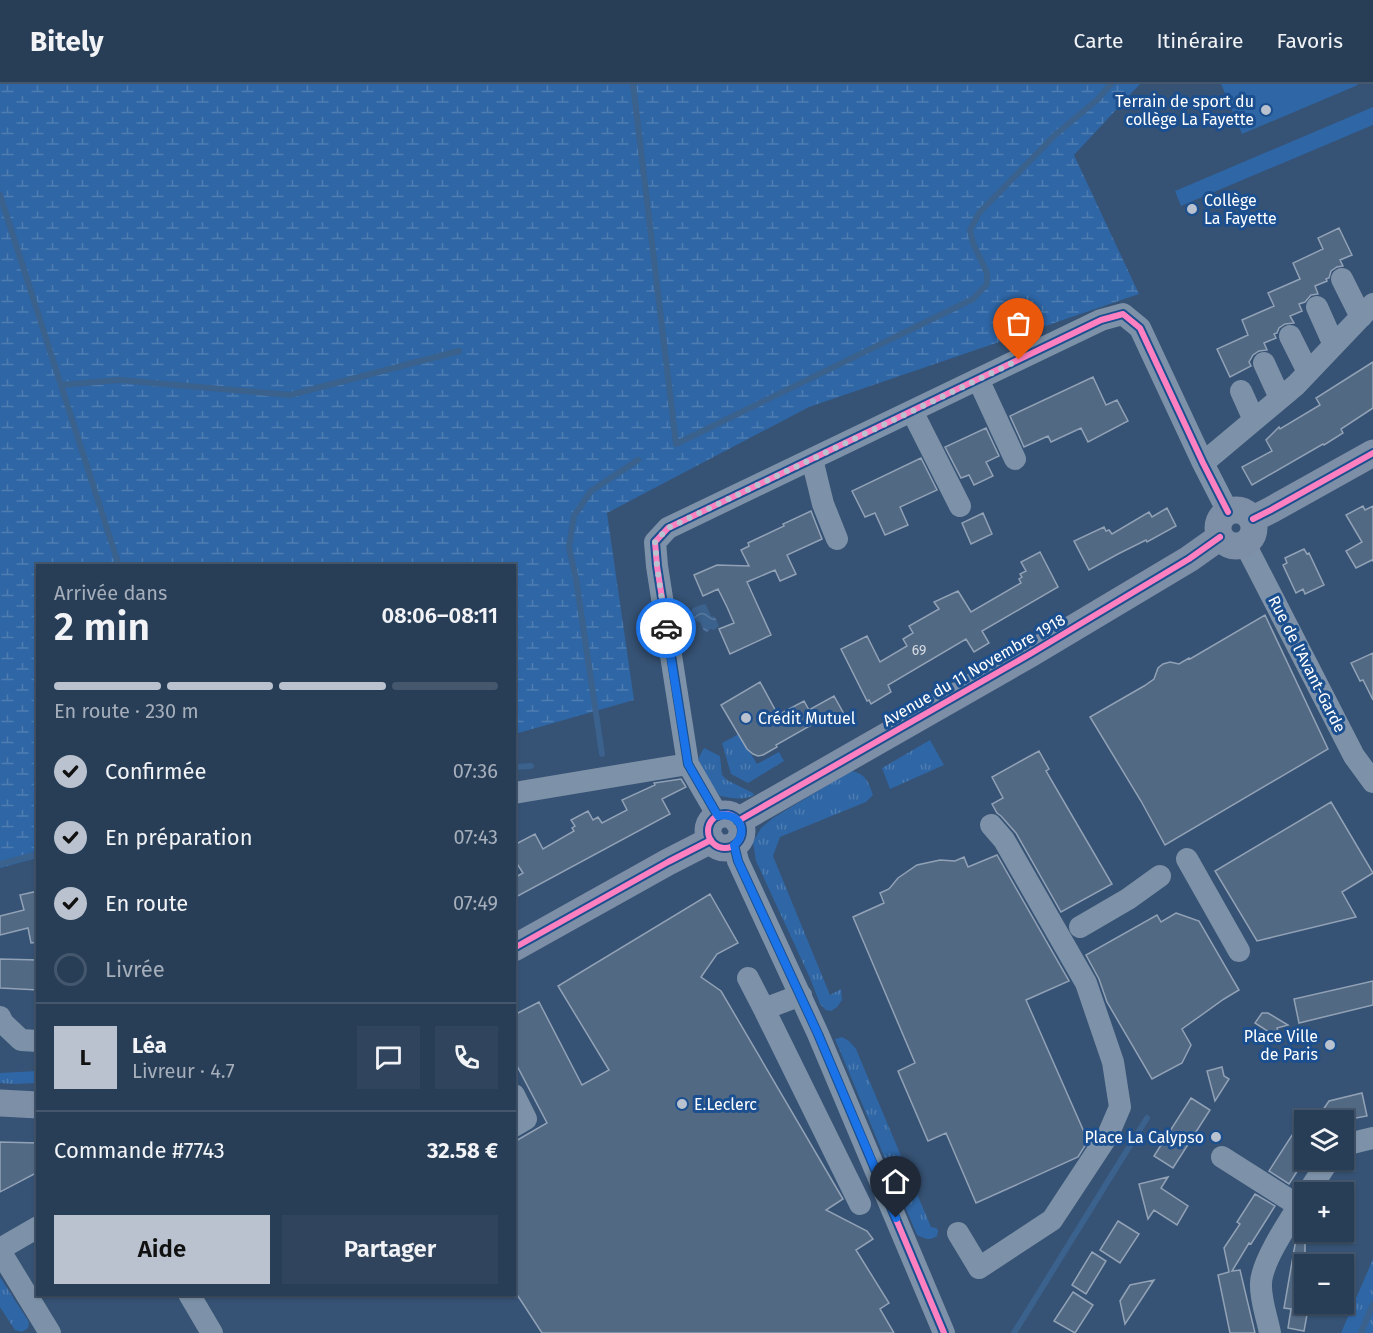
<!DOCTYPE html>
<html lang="fr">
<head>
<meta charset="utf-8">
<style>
  :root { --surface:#283e57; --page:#30455d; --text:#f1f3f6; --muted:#a5aeba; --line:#44576d; --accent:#b9c2ce }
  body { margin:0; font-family:"Fira Sans",sans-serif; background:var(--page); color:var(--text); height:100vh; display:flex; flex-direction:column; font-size:22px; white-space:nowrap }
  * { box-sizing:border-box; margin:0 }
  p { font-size:20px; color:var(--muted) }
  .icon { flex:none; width:33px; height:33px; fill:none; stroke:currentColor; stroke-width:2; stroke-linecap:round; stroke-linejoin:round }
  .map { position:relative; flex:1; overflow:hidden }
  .sheet { position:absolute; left:36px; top:480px; width:480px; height:732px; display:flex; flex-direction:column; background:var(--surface); border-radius:0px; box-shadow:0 2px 4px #0004,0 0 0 2px var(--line) }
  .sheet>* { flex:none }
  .buttons { position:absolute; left:1294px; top:1026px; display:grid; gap:12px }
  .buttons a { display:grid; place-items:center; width:60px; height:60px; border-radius:0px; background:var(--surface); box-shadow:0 2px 4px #0004,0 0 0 2px var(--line); font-size:30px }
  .pin { position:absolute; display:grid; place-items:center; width:51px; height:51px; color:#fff; margin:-62px -26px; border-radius:50% 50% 50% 0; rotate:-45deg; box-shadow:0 0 6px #0007 }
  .pin .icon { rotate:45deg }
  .courier { position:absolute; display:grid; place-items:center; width:60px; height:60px; margin:-30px; border:4px solid #1a73e8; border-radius:50%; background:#fff; color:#222; box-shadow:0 2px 8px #0007 }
  .summary em { font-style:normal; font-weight:600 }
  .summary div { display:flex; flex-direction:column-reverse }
  .summary { display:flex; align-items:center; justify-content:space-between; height:102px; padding:0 18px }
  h1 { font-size:39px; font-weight:600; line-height:45px }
  .bar { display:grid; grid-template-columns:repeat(4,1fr); gap:9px 6px; align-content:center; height:72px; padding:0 18px }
  .bar i { height:8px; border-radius:4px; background:var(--line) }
  .bar .on { background:var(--accent) }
  .bar p { grid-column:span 4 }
  .line { display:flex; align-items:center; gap:15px; padding:0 18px; border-top:2px solid var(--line) }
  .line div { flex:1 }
  .round { display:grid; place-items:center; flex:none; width:63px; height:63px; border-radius:0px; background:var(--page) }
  ol { padding:0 18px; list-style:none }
  li { display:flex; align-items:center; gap:18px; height:66px }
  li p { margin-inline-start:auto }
  li .icon { padding:6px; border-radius:50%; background:var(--accent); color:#111; stroke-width:4 }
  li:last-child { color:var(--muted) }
  li i { width:33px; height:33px; border:3px solid var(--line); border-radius:50% }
  .primary-button { display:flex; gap:12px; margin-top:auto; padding:12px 18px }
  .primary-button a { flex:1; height:69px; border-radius:0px; background:var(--accent); color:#111; font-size:24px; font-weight:600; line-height:69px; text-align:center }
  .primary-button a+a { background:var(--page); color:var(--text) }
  header { display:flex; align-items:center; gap:36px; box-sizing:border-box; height:84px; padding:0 30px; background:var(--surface); border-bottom:2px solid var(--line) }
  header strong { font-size:28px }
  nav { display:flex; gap:33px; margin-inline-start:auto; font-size:21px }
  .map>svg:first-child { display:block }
</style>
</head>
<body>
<header>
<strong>Bitely</strong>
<nav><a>Carte</a><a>Itinéraire</a><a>Favoris</a></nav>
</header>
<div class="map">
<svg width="1373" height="1249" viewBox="0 0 1373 1249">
  <defs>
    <pattern id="grass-tufts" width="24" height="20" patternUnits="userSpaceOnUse" patternTransform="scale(1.5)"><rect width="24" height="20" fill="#2f66a5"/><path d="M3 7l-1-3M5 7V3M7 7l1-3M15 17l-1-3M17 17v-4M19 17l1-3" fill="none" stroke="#4e7db2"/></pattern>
    <pattern id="wetland-marsh" width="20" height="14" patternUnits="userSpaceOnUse" patternTransform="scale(1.5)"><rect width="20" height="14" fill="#2f66a5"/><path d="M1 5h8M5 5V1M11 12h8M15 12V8" fill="none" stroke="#4e7db2"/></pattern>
    <pattern id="water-waves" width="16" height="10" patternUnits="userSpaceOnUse" patternTransform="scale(1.5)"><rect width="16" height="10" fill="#3b618d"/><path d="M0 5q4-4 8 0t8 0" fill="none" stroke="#58799e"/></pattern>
  </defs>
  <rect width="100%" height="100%" fill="#365274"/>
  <path fill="url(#grass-tufts)" d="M739 650 757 680 779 668 784 677 748 699 731 690 722 659Z
    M930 656 944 681 890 705 882 684Z
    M704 664 720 672 722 691 727 696 753 709 754 711C743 717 731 714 720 712L709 697 698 675Z
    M851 687C866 690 868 697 873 711L866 718 780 753 773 772 830 911 841 905 842 916 837 923 831 927 826 926 820 920 810 894 756 777 753 758 761 744 773 734Z
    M842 953 849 957 856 965 931 1143 936 1144 938 1146 937 1152C930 1157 925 1155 917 1151L835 955Z
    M37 987V999L15 1000 0 999V989Z
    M1373 1175V1249H1341Z
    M0 1193 29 1238 28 1244 22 1248 15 1246 0 1223Z"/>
  <path fill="url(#wetland-marsh)" d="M0 0H1140L1074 71 1139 210 809 323 607 429 634 616 515 650 514 482H38L37 774 0 784Z"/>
  <path fill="#2f66a5" d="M1221 0H1357L1358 1 1242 50Z
    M1373 23V41L1181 122 1175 107Z"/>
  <path fill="url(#water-waves)" d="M704 520 706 521 711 532 715 533 719 542 714 546 711 545 707 548 704 547 700 538 696 537 691 528 693 524Z"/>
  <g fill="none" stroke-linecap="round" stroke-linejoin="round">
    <path stroke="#3b618d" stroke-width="6" d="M633 0 676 360 973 215 987 200V189L973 159 970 146 979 129 1055 51 1097 16 1111 0
      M0 111 119 482
      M61 301 119 296 290 311 459 267
      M602 670 576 495 569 463 574 432 591 407 638 376
      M514 683 531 682
      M0 780 38 770
      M1014 1249 1147 1034
      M1361 1249 1373 1220"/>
  </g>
  <path fill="#526984" stroke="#92a2b6" stroke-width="1.5" d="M1339 144 1352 171 1340 176 1343 182 1337 183 1331 187 1329 194 1326 195 1327 197 1315 202 1318 210 1311 211 1305 218 1299 220 1302 227 1290 232 1294 239 1285 240 1279 244 1277 249 1274 250 1276 254 1264 259 1267 266 1259 267 1253 271 1249 278 1251 282 1230 293 1217 265 1248 251 1242 236 1274 222 1268 209 1300 195 1293 179 1323 165 1318 154Z
    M1373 278V324L1341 345 1343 349 1324 361 1323 360 1252 401 1242 383 1272 367 1266 356 1279 343 1280 345 1320 321 1316 314Z
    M1093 293 1106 321 1117 316 1128 337 1088 358 1081 344 1051 358 1048 352 1024 363 1010 332Z
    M986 344 999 372 986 378 993 392 974 401 969 391 961 394 945 363Z
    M921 374 937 406 900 423 908 441 885 451 875 429 865 433 852 407Z
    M1363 422 1365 426 1373 422V477L1372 476 1356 484 1346 467 1362 458 1346 431Z
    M1167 424 1176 442 1147 458 1146 456 1118 470 1089 486 1074 457 1104 443 1106 447 1109 446 1112 450 1149 428 1152 433Z
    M811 427 822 455 787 471 796 490 780 497 775 486 747 498 771 551 730 570 719 545 734 539 727 523 718 505 703 512 694 491 717 481 749 482 741 466 749 462 748 459 784 442 783 440Z
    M983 429 992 450 971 460 962 439Z
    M1304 465 1307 470 1309 469 1324 501 1305 510 1303 505 1296 509 1283 481 1287 479 1285 474Z
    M1040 468 1058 503 982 547 989 559 974 568 966 555 888 601 891 608 871 620 869 616 867 617 841 565 867 552 880 578 907 562 903 555 913 549 909 542 939 525 934 518 958 507 971 528 1021 499 1019 495 1022 493 1020 490 1026 487 1021 478Z
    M1265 531 1328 665 1165 761 1141 717 1090 633 1144 602 1154 595 1158 584 1163 580 1170 578 1179 580 1189 574 1190 575Z
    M1373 569V616L1363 596 1360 597 1351 579Z
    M760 598 778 631 804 617 809 626 834 612 844 630 823 642 820 636 776 661 777 663 763 671 758 672 753 670 747 665 721 621Z
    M1039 667 1049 685 1046 687 1112 800 1061 828 1016 749 1001 732 997 729 992 720 1003 714 992 693Z
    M681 695 686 703 662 715 670 730 514 814V794L523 789 514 775V761L535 750 543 765 574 747 572 744 575 742 571 736 588 727 593 736 598 733 602 739 627 726 622 716 655 701 654 699Z
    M1331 718 1373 789 1342 808 1356 833 1257 857 1215 787Z
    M997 771 1069 897 1026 916 1088 1057 1078 1073 976 1119 946 1049 928 1057 898 987 915 979 853 833 884 819 880 809 889 805 898 794 917 781 940 776 955 777 964 773 968 783Z
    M38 807V858L31 859 28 844 0 851V832L24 826 20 811Z
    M710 810 738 859 717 870 701 893 721 907 840 1110 843 1115 826 1126 867 1147 873 1155 856 1166 889 1219 880 1225 894 1249H542L514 1206V1058L547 1039 514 976V931L539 918 582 1001 609 986 558 902Z
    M1176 829 1199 837 1239 906 1224 915 1182 945 1191 961 1182 979 1152 995 1107 918 1099 895 1086 871 1157 831 1161 838Z
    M0 875 38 876V906L0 904Z
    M1373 897V921L1299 939 1294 915Z
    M1262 929H1268L1288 941 1277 944 1280 955 1255 939Z
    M1222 983 1224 992 1229 995 1215 1017 1207 987Z
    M1362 1009 1367 1032 1345 1036H1316L1329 1017Z
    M1191 1014 1210 1026 1173 1084 1154 1072Z
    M1305 1031V1075L1289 1100 1269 1087Z
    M0 1058 38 1059V1088L0 1108Z
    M1168 1093 1161 1104 1188 1122 1177 1141 1154 1126 1148 1135 1139 1100Z
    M1255 1110 1275 1122 1251 1160 1249 1159 1232 1187 1240 1186 1255 1249H1230L1218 1191 1229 1188 1224 1164 1240 1140 1237 1138Z
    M1118 1137 1139 1150 1120 1179 1100 1166Z
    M1296 1155H1305V1220H1309L1304 1247 1288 1244 1291 1225 1284 1224Z
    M1092 1168 1106 1177 1086 1210 1072 1201Z
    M1154 1196 1125 1240 1120 1217 1130 1201Z
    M1073 1208 1093 1221 1075 1249 1054 1237Z"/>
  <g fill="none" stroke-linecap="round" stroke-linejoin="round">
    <path stroke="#7d92a8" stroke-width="22" d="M1342 195 1361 233
      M1317 223 1334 261
      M1290 252 1308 288
      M1264 279 1280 314
      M978 295 1015 375
      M1241 307 1254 336
      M912 327 960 422
      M812 375 823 420 837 455
      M1203 379 1296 301 1373 220
      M1245 460 1354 672 1373 698
      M514 709 688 680
      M718 732 688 680 657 482 655 458 668 444 1101 236 1123 230 1140 244 1203 379 1228 428
      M734 761 738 777 818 950 944 1249
      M1187 775 1239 867
      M1080 843 1128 815 1160 792
      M748 894 764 925
      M801 911 764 925 860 1120
      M0 933 3 939 21 956 38 957
      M514 1011 526 1035 514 1042
      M1344 1061 1373 1054
      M1222 1073 1299 1122
      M1308 1108 1329 1076
      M958 1149 979 1184 1052 1136 1108 1051 1120 1023 1113 978 1086 899 1004 756 991 741
      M0 1165 38 1143
      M0 1167 50 1249
      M189 1210 212 1249
      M1270 1249C1267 1233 1260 1215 1261 1199 1262 1176 1292 1133 1305 1112"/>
    <path stroke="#7d8ea7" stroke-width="27" d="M1218 444a18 18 0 1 1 36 0a18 18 0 1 1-36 0Z
      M1253 435 1271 426 1373 369
      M708 747a17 17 0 1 1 34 0a17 17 0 1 1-34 0Z
      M738 737 1030 570 1189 475 1220 453
      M514 864 668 778 711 756
      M0 1019 38 1021"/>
    <defs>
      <path id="cycleway" d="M1253 435 1271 426 1373 369
        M708 747a17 17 0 1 1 34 0a17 17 0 1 1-34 0Z
        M718 732 688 680 657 482 655 458 668 444 1101 236 1123 230 1140 244 1203 379 1228 428
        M738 737 1030 570 1189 475 1220 453
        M734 761 738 777 818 950 944 1249
        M514 864 668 778 711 756"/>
    </defs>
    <use href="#cycleway" stroke="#1b4f8f" stroke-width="10"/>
    <use href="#cycleway" stroke="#ff80c0" stroke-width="6"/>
  </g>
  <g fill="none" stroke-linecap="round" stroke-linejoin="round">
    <path stroke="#b9c2ce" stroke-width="6" stroke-dasharray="0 10.8" d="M666 544 657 482 655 458 668 444 1019 276"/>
    <path stroke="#1a73e8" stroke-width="8" d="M666 544 688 680 718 732C738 727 750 747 734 761L738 777 818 950 896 1134"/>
  </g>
  <g fill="#b9c2ce" stroke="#1b4f8f" stroke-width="2">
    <circle cx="1266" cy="26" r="6"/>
    <circle cx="1192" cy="125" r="6"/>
    <circle cx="746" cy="634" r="6"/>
    <circle cx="1330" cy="961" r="6"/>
    <circle cx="682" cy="1020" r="6"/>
    <circle cx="1216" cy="1053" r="6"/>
  </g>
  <g text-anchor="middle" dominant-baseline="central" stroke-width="6" stroke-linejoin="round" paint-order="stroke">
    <g font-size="14" fill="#d4dae0">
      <text x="919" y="566">69</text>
    </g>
    <g font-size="16" fill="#fff" stroke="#1b4f8f" text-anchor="end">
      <text x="1254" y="17">Terrain de sport du<tspan x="1254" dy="18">collège La Fayette</tspan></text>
      <text x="1204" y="116" text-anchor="start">Collège<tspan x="1204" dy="18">La Fayette</tspan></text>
      <text x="758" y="634" text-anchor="start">Crédit Mutuel</text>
      <text x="1318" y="952">Place Ville<tspan x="1318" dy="18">de Paris</tspan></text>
      <text x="694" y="1020" text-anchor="start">E.Leclerc</text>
      <text x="1204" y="1053">Place La Calypso</text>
    </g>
    <g font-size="16" fill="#fff" stroke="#1b4f8f">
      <text transform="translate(1307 580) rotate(63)">Rue de l'Avant-Garde</text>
      <text transform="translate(974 586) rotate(-30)">Avenue du 11 Novembre 1918</text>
    </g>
  </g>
</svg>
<div class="buttons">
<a><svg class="icon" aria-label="layers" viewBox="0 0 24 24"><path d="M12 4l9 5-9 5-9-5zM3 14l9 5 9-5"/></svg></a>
<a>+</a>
<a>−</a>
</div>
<div class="pin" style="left:1019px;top:276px;background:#ea580c"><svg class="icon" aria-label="bag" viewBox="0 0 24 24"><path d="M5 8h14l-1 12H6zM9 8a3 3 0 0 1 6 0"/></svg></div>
<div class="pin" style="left:896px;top:1134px;background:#1f2937"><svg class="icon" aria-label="home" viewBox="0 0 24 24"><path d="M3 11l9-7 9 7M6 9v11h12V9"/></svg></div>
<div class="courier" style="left:666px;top:544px"><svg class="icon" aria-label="car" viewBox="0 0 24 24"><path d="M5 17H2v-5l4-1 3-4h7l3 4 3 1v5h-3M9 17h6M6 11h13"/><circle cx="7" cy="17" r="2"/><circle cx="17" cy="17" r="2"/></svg></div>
<section class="sheet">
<div class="summary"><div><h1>2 min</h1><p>Arrivée dans</p></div><em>08:06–08:11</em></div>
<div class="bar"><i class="on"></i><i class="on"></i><i class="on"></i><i></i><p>En route · 230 m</p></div>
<ol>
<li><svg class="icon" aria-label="check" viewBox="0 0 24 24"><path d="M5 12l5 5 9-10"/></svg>Confirmée<p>07:36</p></li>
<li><svg class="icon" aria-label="check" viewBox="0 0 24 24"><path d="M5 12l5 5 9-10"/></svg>En préparation<p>07:43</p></li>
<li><svg class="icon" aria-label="check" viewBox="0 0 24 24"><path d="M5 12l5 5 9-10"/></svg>En route<p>07:49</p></li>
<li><i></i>Livrée</li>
</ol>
<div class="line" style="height:108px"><b class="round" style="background:var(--accent);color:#111">L</b><div><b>Léa</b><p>Livreur · 4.7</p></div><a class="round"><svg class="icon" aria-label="chat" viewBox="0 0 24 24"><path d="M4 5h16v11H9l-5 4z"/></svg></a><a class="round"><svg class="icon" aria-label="phone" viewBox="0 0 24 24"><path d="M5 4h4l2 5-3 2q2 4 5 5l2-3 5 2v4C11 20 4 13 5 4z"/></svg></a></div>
<div class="line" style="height:78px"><div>Commande #7743</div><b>32.58 €</b></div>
<div class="primary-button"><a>Aide</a><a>Partager</a></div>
</section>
</div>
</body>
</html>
